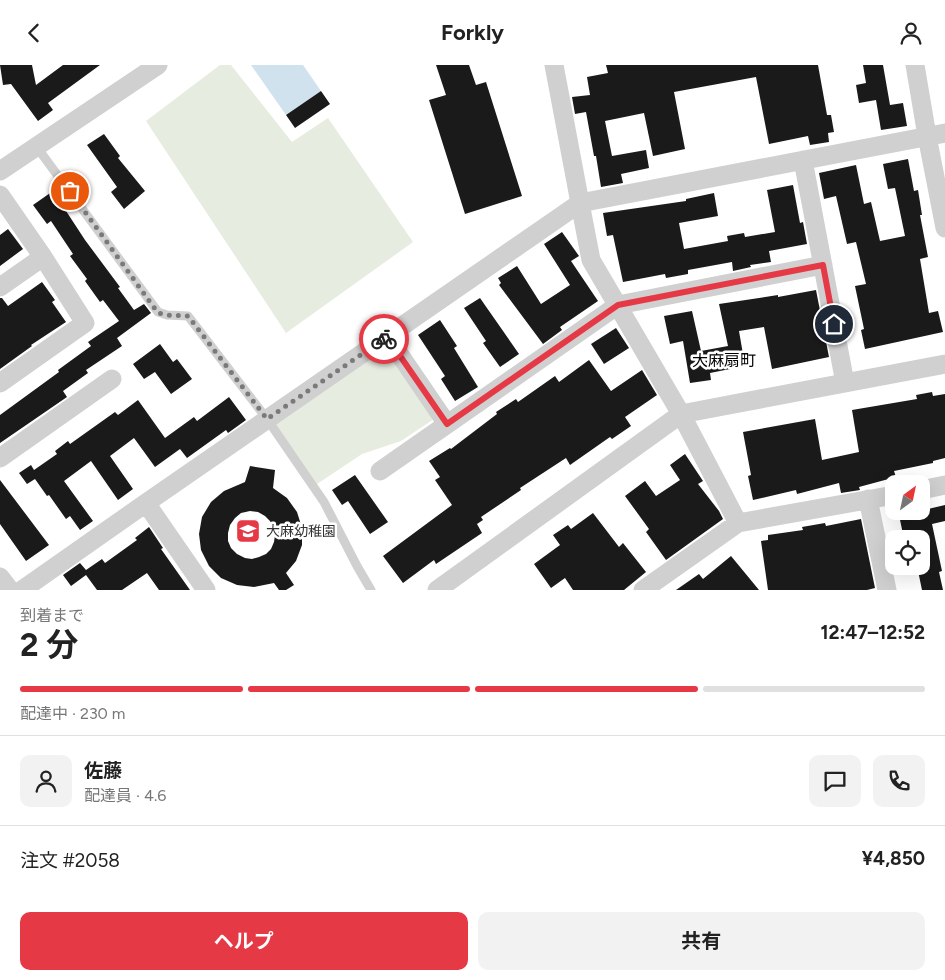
<!DOCTYPE html>
<html lang="ja">
<head>
<meta charset="utf-8">
<style>
  :root { --surface:#fff; --page:#f2f2f2; --text:#222; --muted:#767676; --line:#e0e0e0; --accent:#e63946 }
  body { margin:0; font-family:Figtree,"Noto Sans JP",sans-serif; background:var(--page); color:var(--text); height:100vh; display:flex; flex-direction:column; font-size:19px; white-space:nowrap }
  * { box-sizing:border-box; margin:0 }
  p { font-size:16px; color:var(--muted) }
  .icon { flex:none; width:28px; height:28px; fill:none; stroke:currentColor; stroke-width:2; stroke-linecap:round; stroke-linejoin:round }
  .map { position:relative; height:525px; overflow:hidden }
  .side { display:flex; flex-direction:column; background:var(--surface); flex:1 }
  .side>* { flex:none }
  .needle { width:32px; rotate:33deg }
  .controls { position:absolute; left:885px; top:410px; display:grid; gap:10px }
  .controls a { display:grid; place-items:center; width:45px; height:45px; border-radius:10px; background:var(--surface); box-shadow:0 5px 20px #0002; font-size:25px }
  .pin { position:absolute; display:grid; place-items:center; width:42px; height:42px; color:#fff; margin:-21px; border:2px solid #fff; border-radius:50%; box-shadow:0 1px 5px #0007 }
  .courier { position:absolute; display:grid; place-items:center; width:50px; height:50px; margin:-25px; border:4px solid #e63946; border-radius:50%; background:#fff; color:#222; box-shadow:0 1px 6px #0007 }
  .summary em { font-style:normal; font-weight:700 }
  .summary div { display:flex; flex-direction:column-reverse }
  .summary { display:flex; align-items:center; justify-content:space-between; height:85px; padding:0 20px }
  h1 { font-size:32px; font-weight:700; line-height:38px }
  .bar { display:grid; grid-template-columns:repeat(4,1fr); gap:8px 5px; align-content:center; height:60px; padding:0 20px }
  .bar i { height:6px; border-radius:4px; background:var(--line) }
  .bar .on { background:var(--accent) }
  .bar p { grid-column:span 4 }
  .line { display:flex; align-items:center; gap:12px; padding:0 20px; border-top:1px solid var(--line) }
  .line div { flex:1 }
  .round { display:grid; place-items:center; flex:none; width:52px; height:52px; border-radius:10px; background:var(--page) }
  .cta { display:flex; gap:10px; margin-top:auto; padding:10px 20px }
  .cta a { flex:1; height:58px; border-radius:10px; background:var(--accent); color:#fff; font-size:20px; font-weight:700; line-height:58px; text-align:center }
  .cta a+a { background:var(--page); color:var(--text) }
  header { display:flex; justify-content:space-between; align-items:center; height:65px; padding:0 20px; background:var(--surface); font-size:22px; font-weight:700 }
  .map>svg:first-child { display:block }
</style>
</head>
<body>
<header><svg class="icon" aria-label="back" viewBox="0 0 24 24"><path d="M15 5l-7 7 7 7"/></svg>Forkly<svg class="icon" aria-label="person" viewBox="0 0 24 24"><circle cx="12" cy="8" r="4"/><path d="M4 21q1-7 8-7t8 7"/></svg></header>
<div class="map">
<svg width="945" height="525" viewBox="0 0 945 525">
  <rect width="100%" height="100%" fill="#fff"/>
  <path fill="#e6ecdf" d="M220 0H231L292 77 328 53 413 177 286 268 146 56Z
    M384 284 434 354 401 376 362 389 317 419 275 359Z"/>
  <path fill="#cfe2ee" d="M251 0H303L321 26 286 50Z"/>
  <path fill="#1a1a1a" fill-rule="evenodd" d="M0 0H32L36 20 63 0H100L48 38 53 45 38 56 11 19 3 20Z
    M436 0H469L476 20 486 17 522 131 465 149 429 35 446 30Z
    M606 0H818L827 50H831L834 67 828 68 829 77 810 80 808 71 769 79 756 12 674 27 685 84 653 91 644 48 605 56 612 91 646 85 649 103 621 109 623 118 601 122 596 91H594L586 47 575 49 572 32 590 30 587 12 608 8Z
    M863 0H883L890 40 903 38 907 61 881 65 876 35 859 38 856 20 866 18Z
    M321 26 330 39 295 63 286 50Z
    M104 69 120 91 118 93 145 126 124 144 111 127 117 122 87 80Z
    M908 94 914 126 918 125 922 150H920L928 192 920 194 929 248 938 246 943 267 865 284 861 265 864 264 855 221 866 219 856 177 847 179 836 131 824 134 819 108 856 100 864 139 871 137 880 176 905 171 895 123 888 124 883 99Z
    M793 120 800 158 803 157 807 179 769 186 771 197 750 200 751 202 733 206 732 197 688 205V209L666 213 665 209 623 217 613 170 607 171 603 148 686 136V134L714 128 718 151 679 158 684 184 728 176 727 171 744 168 745 172 775 167 767 125Z
    M53 126 85 175 120 222 118 223 134 245 144 239 151 248 117 273 122 281 86 305 88 308 63 326 67 332 0 378V350L59 307 58 305 91 281 88 277 119 256 103 235 100 237 85 216 87 214 70 191 73 189 51 156 47 159 33 140Z
    M8 164 23 184 0 201V170Z
    M562 167 579 191 571 196 598 236 560 262 562 265 543 279 499 220 501 218 498 213 517 201 541 239 570 220 544 179Z
    M42 217 55 235 52 237 66 257 31 280 32 281 0 304V233H2L8 241Z
    M816 225 829 292 772 304 764 262 739 266 745 301 710 308 711 315 690 318 683 276 670 279 664 251 692 246 701 286 728 281 719 239 778 230V232Z
    M480 233 519 289 500 302 483 278 486 276 464 243Z
    M440 255 457 281 454 283 478 322 455 336 441 314 445 311 418 270Z
    M616 263 629 283 604 299 591 279Z
    M160 279 173 297 177 294 192 314 171 329 155 307 144 314 133 299Z
    M589 295 611 326 642 305 657 330 625 352 631 361 612 374 610 372 570 400 566 393 520 423 521 425 481 452 483 455 477 459 482 468 436 499 434 495 403 518 383 491 452 440 435 415 440 412 429 396 450 383 451 384 497 349 496 347 516 334 518 337 555 311 559 317Z
    M932 327 933 331 945 329V393L933 396V398L894 406 896 412 859 422 860 425 841 428 839 418 797 429 796 425 753 435 748 411 751 410 743 367 815 354 822 395 859 387 852 345 917 334 916 330Z
    M229 332 246 355 228 368 226 365 187 393 180 384 155 402 134 373 110 391 133 424 118 435 91 396 64 416 93 456 80 465 70 451 66 454 49 430 47 431 35 414 27 419 19 408 31 400 34 405 57 389 55 386 68 376 70 379 115 347 118 350 138 335 165 373 194 352 197 356Z
    M685 389 703 416 698 419 719 446 723 454 666 495 646 467 649 464 625 431 645 416 656 431 680 415 670 400Z
    M250 401 275 405 273 423 287 433 297 447 302 463V480L296 496 286 508 294 520 286 525H279L274 518 254 522 237 520 221 513 209 501 201 485 199 469 202 452 211 437 224 426 245 417ZM250 446 258 447 265 451 270 456 274 463 275 470 274 477 271 484 266 489 259 492 252 494 245 493 237 489 231 483 228 476V468L230 460 235 453 241 448Z
    M355 410 388 457 370 469 348 436 342 440 332 425Z
    M0 415 49 480 26 496 0 459Z
    M927 438 928 444 945 440V456L932 459 942 506 939 507 943 525H922L917 501H921V474H904L899 450 921 446V439Z
    M593 448 619 482 623 478 646 507 624 525H573L565 513 551 523 534 499 560 480 553 470 568 460 571 464Z
    M861 454 875 523 867 525H768L761 476 768 475V470L803 465 802 462 825 458 826 461Z
    M149 462 163 483 161 484 190 525H159L147 508 122 525H97L86 510 71 521 63 510 80 498 86 505 102 494 105 498 137 475 135 473Z
    M731 491 759 525H676L699 509 703 514Z"/>
  <g fill="none" stroke-linecap="round" stroke-linejoin="round">
    <path stroke="#d0d0d0" stroke-width="9" d="M36 81 158 247 167 250 188 251 267 354 324 437 357 501 371 525"/>
    <path stroke="#d0d0d0" stroke-width="19" d="M554 0 580 138 591 195 681 349 738 458
      M915 0 927 71 945 163
      M803 95 845 318
      M0 106 158 0
      M0 130 43 192 85 258 0 318
      M0 222 43 192
      M387 271 447 359
      M0 393 112 314
      M380 406 618 240 823 200
      M921 425 945 420
      M868 434 887 525
      M146 438 206 525
      M0 512 10 525
      M22 525 146 438 580 138 945 68
      M437 525 681 349 945 299
      M643 525 738 458 894 430"/>
  </g>
  <g fill="none" stroke-linecap="round" stroke-linejoin="round">
    <path stroke="#7a7a7a" stroke-width="5" stroke-dasharray="0 9" d="M70 126 158 248 166 250 188 251 267 354 384 274"/>
    <path stroke="#e63946" stroke-width="6" d="M384 274 387 272 447 359 618 240 823 200 834 259"/>
  </g>
  <defs>
    <symbol id="school-square" viewBox="-11 -11 22 22"><rect x="-9" y="-9" width="18" height="18" rx="4" fill="#e63946" stroke="#fff"/><path d="M0-5L7-2L0 1L-7-2ZM-4 1L0 2.5L4 1V4Q0 6-4 4Z" fill="#fff"/></symbol>
  </defs>
  <g fill-rule="evenodd">
    <use href="#school-square" x="234" y="452" width="28" height="28"/>
  </g>
  <g text-anchor="middle" dominant-baseline="central" stroke-width="5" stroke-linejoin="round" paint-order="stroke">
    <g font-size="14" fill="#333" stroke="#fff" text-anchor="start">
      <text x="266" y="466">大麻幼稚園</text>
    </g>
    <g font-size="16" fill="#000" stroke="#fff">
      <text x="724" y="295">大麻扇町</text>
    </g>
  </g>
</svg>
<div class="controls">
<a><svg class="needle" viewBox="-14 -14 28 28"><path d="M0-13l5 13h-10z" fill="#e53935"/><path d="M0 13l5-13h-10z" fill="#767676"/></svg></a>
<a><svg class="icon" aria-label="locate" viewBox="0 0 24 24"><circle cx="12" cy="12" r="6"/><path d="M12 2v4M12 18v4M2 12h4M18 12h4"/></svg></a>
</div>
<div class="pin" style="left:70px;top:126px;background:#ea580c"><svg class="icon" aria-label="bag" viewBox="0 0 24 24"><path d="M5 8h14l-1 12H6zM9 8a3 3 0 0 1 6 0"/></svg></div>
<div class="pin" style="left:834px;top:259px;background:#1f2937"><svg class="icon" aria-label="home" viewBox="0 0 24 24"><path d="M3 11l9-7 9 7M6 9v11h12V9"/></svg></div>
<div class="courier" style="left:384px;top:274px"><svg class="icon" aria-label="bike" viewBox="0 0 24 24"><circle cx="6" cy="16" r="4"/><circle cx="18" cy="16" r="4"/><path d="M6 16l4-8h5l3 8M10 8l3 8H6M13 5h3"/></svg></div>
</div>
<section class="side">
<div class="summary"><div><h1>2 分</h1><p>到着まで</p></div><em>12:47–12:52</em></div>
<div class="bar"><i class="on"></i><i class="on"></i><i class="on"></i><i></i><p>配達中 · 230 m</p></div>
<div class="line" style="height:90px"><a class="round"><svg class="icon" aria-label="person" viewBox="0 0 24 24"><circle cx="12" cy="8" r="4"/><path d="M4 21q1-7 8-7t8 7"/></svg></a><div><b>佐藤</b><p>配達員 · 4.6</p></div><a class="round"><svg class="icon" aria-label="chat" viewBox="0 0 24 24"><path d="M4 5h16v11H9l-5 4z"/></svg></a><a class="round"><svg class="icon" aria-label="phone" viewBox="0 0 24 24"><path d="M5 4h4l2 5-3 2q2 4 5 5l2-3 5 2v4C11 20 4 13 5 4z"/></svg></a></div>
<div class="line" style="height:65px"><div>注文 #2058</div><b>¥4,850</b></div>
<div class="cta"><a>ヘルプ</a><a>共有</a></div>
</section>
</body>
</html>
